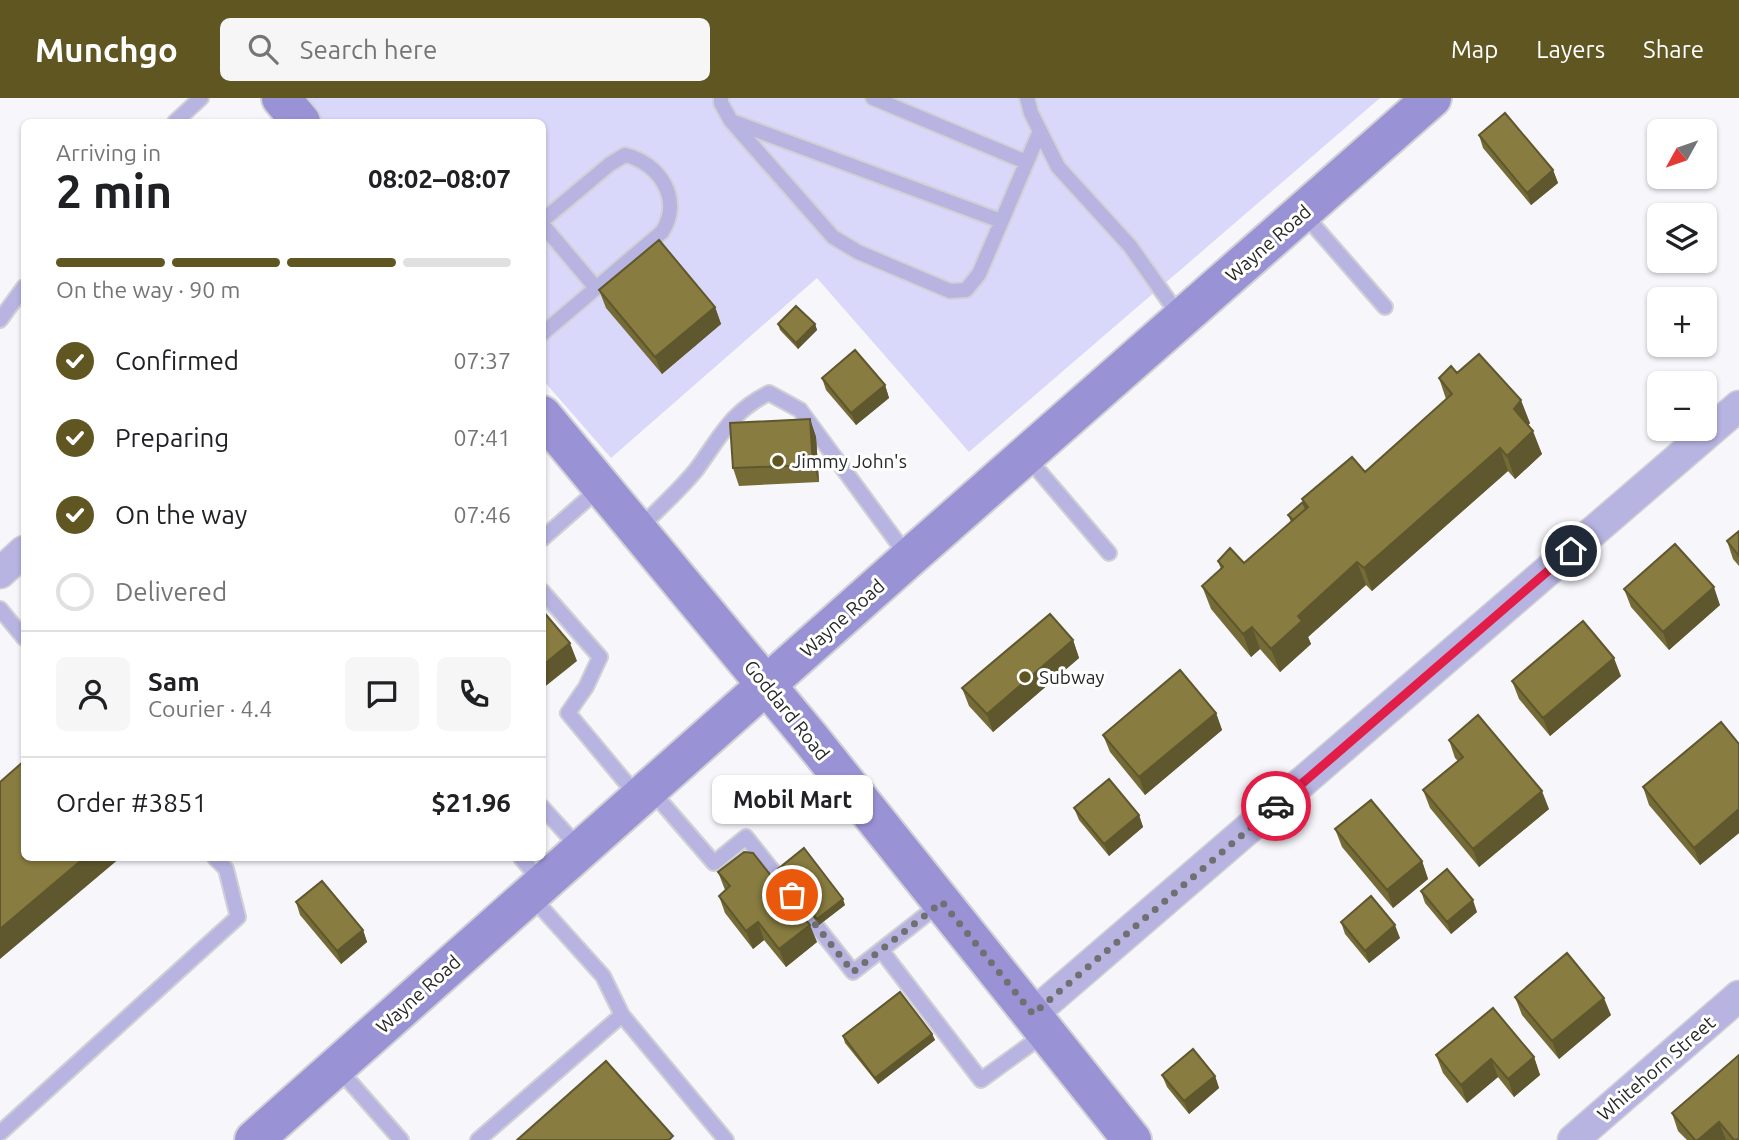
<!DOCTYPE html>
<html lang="en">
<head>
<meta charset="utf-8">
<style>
  :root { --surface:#fff; --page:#f6f6f6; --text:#202124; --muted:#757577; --line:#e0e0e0; --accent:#605622 }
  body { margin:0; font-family:Ubuntu,sans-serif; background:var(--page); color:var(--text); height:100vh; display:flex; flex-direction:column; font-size:26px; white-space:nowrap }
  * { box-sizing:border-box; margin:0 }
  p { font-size:23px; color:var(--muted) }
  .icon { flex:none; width:38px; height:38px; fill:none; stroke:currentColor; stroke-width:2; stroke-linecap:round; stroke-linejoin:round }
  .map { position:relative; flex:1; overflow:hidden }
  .sheet { position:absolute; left:21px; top:21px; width:525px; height:742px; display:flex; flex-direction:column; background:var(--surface); border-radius:10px; box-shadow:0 2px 5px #0004 }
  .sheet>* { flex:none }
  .needle { width:46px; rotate:230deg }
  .buttons { position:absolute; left:1647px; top:21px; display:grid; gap:14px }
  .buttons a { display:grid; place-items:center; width:70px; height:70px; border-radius:10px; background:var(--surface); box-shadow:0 2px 5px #0004; font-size:35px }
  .pin { position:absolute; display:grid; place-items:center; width:60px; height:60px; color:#fff; margin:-30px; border:4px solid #fff; border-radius:50%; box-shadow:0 2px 7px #0007 }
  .courier { position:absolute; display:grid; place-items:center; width:70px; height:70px; margin:-35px; border:5px solid #e11d48; border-radius:50%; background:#fff; color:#222; box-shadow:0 2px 9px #0007 }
  .bubble { position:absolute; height:49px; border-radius:10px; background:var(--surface); box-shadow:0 2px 5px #0004; font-size:23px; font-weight:700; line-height:49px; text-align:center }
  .summary em { font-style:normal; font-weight:700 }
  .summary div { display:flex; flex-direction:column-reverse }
  .summary { display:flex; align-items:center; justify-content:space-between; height:119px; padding:0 35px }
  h1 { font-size:46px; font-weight:700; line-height:52px }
  .bar { display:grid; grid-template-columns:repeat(4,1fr); gap:10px 7px; align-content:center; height:84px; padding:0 35px }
  .bar i { height:9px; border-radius:5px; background:var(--line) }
  .bar .active { background:var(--accent) }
  .bar p { grid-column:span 4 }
  .line { display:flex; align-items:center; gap:18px; padding:0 35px; border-top:2px solid var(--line) }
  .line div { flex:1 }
  .round { display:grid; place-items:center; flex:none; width:74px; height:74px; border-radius:10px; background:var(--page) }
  ol { padding:0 35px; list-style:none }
  li { display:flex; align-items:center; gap:21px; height:77px }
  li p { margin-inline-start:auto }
  li .icon { padding:7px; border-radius:50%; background:var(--accent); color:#fff; stroke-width:4 }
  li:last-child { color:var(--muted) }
  li i { width:38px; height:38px; border:4px solid var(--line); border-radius:50% }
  header { display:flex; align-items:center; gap:42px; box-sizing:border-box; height:98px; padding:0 35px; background:var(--accent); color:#fff }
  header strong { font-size:33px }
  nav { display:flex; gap:38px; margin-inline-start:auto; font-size:24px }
  .search { width:490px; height:63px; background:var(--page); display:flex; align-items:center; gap:18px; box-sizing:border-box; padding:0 24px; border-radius:10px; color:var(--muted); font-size:26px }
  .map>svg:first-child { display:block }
</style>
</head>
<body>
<header>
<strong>Munchgo</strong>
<div class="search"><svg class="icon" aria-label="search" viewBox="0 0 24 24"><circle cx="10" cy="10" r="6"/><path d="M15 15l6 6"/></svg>Search here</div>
<nav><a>Map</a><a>Layers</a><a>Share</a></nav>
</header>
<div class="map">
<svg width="1739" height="1042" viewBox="0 0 1739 1042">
  <rect width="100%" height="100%" fill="#f6f6fb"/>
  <path fill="#d9d8fa" d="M299 0H1380L969 354 817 180 611 360 543 282 542 24H319Z"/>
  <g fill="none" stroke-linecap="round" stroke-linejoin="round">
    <defs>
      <path id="lane" d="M721 0V5L731 23 833 139 858 154 950 193 966 192 979 176 1040 33
        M873 0 1026 64
        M1027 0 1031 15 1058 69 1130 148 1180 219
        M175 24 201 0
        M734 24 1001 123
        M1303 115 1385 209
        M542 123 610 66 625 57C660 65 683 102 662 134L542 236
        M542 126 596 190
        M0 222 24 189
        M1027 359 1109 455
        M640 430C658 411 679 393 696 372 720 340 730 314 769 295L800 312 908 459
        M542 441 601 389
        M542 493 600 559 586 589 568 615 638 699
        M0 511 24 540
        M650 691 714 765 746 739 853 874 941 805
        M542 709 580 751
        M521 760 543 785
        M531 798 603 878 622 917 726 1042
        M881 852 981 982 1046 935
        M337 969 401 1042
        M0 1035 238 819 226 771 215 760
        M478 1042 622 917"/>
      <path id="street" d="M0 475 24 453
        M1033 916 1739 308
        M1573 1042 1739 898"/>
      <path id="secondary" d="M281 0 301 24
        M542 317 811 641 1132 1042
        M254 1042 909 460 1432 0"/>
    </defs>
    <use href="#lane" stroke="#d1d1d5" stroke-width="18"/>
    <use href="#street" stroke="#d1d1d5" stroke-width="33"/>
    <use href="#secondary" stroke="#d1d1d5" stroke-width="42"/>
    <use href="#lane" stroke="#b7b4e2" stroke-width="14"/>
    <use href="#street" stroke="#b7b4e2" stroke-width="30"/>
    <use href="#secondary" stroke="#9993d6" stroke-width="38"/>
  </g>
  <path fill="#756b37" d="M1479 37 1553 72 1558 85 1531 107 1483 50Z
    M599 192 715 209 721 226 662 276 606 210Z
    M778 226H815L817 232 798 251 780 232Z
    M1457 275 1530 325 1528 327 1542 356 1515 381 1508 373 1372 493 1366 487 1308 539 1311 546 1280 574 1260 551 1251 559 1211 511 1202 488 1221 471 1218 463 1244 465 1291 424 1288 417 1303 404 1302 401 1365 374 1446 301 1439 280Z
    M822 280 885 287 889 300 856 327 826 292Z
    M810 321 816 339 819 384 739 388 733 370Z
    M1739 433V468L1733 461 1727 443Z
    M1624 491 1720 507 1669 552 1631 509Z
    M1073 542 1079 560 993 634 969 608 962 590Z
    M1621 578 1550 638 1519 601 1512 583Z
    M1216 615 1222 632 1145 697 1110 654 1103 637Z
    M1449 642 1549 711 1479 769 1430 710 1423 692 1458 663 1455 660Z
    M1739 646V735L1700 767 1649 707 1643 689Z
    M1074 710 1139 717 1143 729 1109 758 1079 722Z
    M1335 731 1422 763 1428 781 1393 810 1342 749Z
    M778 771 845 807 819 827 780 777Z
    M718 774 817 844 786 869 764 842 753 851 725 815 719 798 725 792Z
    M1421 793 1477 814 1451 836 1425 805Z
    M296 804 363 832 367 844 341 866 300 817Z
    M1341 824 1400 840 1369 865 1345 836Z
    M1515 899 1611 917 1559 961 1522 917Z
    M932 936 935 942 878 986 845 945 843 938Z
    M1436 957 1534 959 1540 977 1514 999 1498 979 1467 1005 1443 975Z
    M1739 957V1042H1687L1678 1033 1672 1015Z
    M1162 977 1215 978 1219 990 1189 1016 1167 989Z"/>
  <path fill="#5f572d" d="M1553 72 1558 85 1531 107 1527 95Z
    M715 209 721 226 662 276 655 259Z
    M815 226 817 232 798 251 796 245Z
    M885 287 889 300 856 327 851 315Z
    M1521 302 1530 325 1523 334 1514 311Z
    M810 321 816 339 819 384 813 367Z
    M1533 333 1542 356 1515 381 1507 358Z
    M1500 350 1508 373 1372 493 1364 470Z
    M1357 464 1366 487 1308 539 1311 546 1280 574 1271 551 1298 518Z
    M1714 489 1720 507 1669 552 1663 534Z
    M1252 529 1260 551 1251 559 1243 536Z
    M1073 542 1079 560 993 634 987 616Z
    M570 545 577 563 542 591V568Z
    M1614 560 1621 578 1550 638 1543 620Z
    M1216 615 1222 632 1145 697 1139 679Z
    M1542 693 1549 711 1479 769 1473 751Z
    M1739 711V735L1700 767 1694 750Z
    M1139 717 1143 729 1109 758 1104 746Z
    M84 760H120L0 861V831Z
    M1422 763 1428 781 1393 810 1387 792Z
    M843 801 845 807 819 827 817 821Z
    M1473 802 1477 814 1451 836 1447 824Z
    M758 824 764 842 753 851 746 833Z
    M810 827 817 844 786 869 779 851Z
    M1395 827 1400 840 1369 865 1365 853Z
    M363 832 367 844 341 866 337 853Z
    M1604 900 1611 917 1559 961 1552 943Z
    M932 936 935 942 878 986 875 980Z
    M1534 959 1540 977 1514 999 1508 981Z
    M1491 961 1498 979 1467 1005 1461 987Z
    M1215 978 1219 990 1189 1016 1184 1003Z
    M1719 1024 1726 1042H1698Z"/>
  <path fill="#887c40" stroke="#5f572d" stroke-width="2" d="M1505 15 1553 72 1527 95 1479 37Z
    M659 142 715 209 655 259 599 192Z
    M796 208 815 226 796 245 778 226Z
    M855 252 885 287 851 315 822 280Z
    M1479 256 1521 302 1514 311 1533 333 1507 358 1500 350 1364 470 1357 464 1298 518 1302 523 1271 551 1252 529 1243 536 1202 488 1223 469 1218 463 1230 450 1244 465 1308 409 1302 401 1352 359 1365 374 1452 296 1439 280 1451 268 1457 275Z
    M810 321 813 367 733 370 730 325Z
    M1303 404 1306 411 1293 422 1288 417Z
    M1739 433V458L1727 443Z
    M1675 446 1714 489 1663 534 1624 491Z
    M542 512 570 545 542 568Z
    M1050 516 1073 542 987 616 962 590Z
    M1583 523 1614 560 1543 620 1512 583Z
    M1180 572 1216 615 1139 679 1103 637Z
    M1478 617 1542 693 1473 751 1423 692 1463 659 1449 642Z
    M1721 624 1739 646V711L1694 750 1643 689Z
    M24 663V760H84L0 831V684Z
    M1109 681 1139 717 1104 746 1074 710Z
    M1371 702 1422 763 1387 792 1335 731Z
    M804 750 843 801 817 821 778 771Z
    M744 754 753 755 810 827 779 851 758 824 746 833 719 798 730 788 718 774Z
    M1447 771 1473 802 1447 824 1421 793Z
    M322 783 363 832 337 853 296 804Z
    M1371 798 1395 827 1365 853 1341 824Z
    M1567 855 1604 900 1552 943 1515 899Z
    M900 894 932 936 875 980 843 938Z
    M1493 910 1534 959 1508 981 1491 961 1461 987 1436 957Z
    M1193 951 1215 978 1184 1003 1162 977Z
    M1739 957V1041L1734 1042 1719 1024 1698 1042H1695L1672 1015Z
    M606 963 673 1038 669 1042H517Z"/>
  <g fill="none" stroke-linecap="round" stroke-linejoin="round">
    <path stroke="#707072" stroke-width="7" stroke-dasharray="0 12.6" d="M792 797 853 874 942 804 1033 916 1276 708"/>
    <path stroke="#e11d48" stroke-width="9" d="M1276 708 1571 453"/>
  </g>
  <g fill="#605622" stroke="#fff" stroke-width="2.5">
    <circle cx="778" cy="363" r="7"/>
    <circle cx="1025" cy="579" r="7"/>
  </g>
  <g text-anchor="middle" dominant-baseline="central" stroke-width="6" stroke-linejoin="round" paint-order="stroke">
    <g font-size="19" fill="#282829" stroke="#fff">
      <text transform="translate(1268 145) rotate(-41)">Wayne Road</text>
      <text transform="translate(842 520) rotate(-42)">Wayne Road</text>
      <text transform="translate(787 612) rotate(51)">Goddard Road</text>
      <text transform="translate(418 896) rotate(-42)">Wayne Road</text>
      <text transform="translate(1656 970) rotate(-41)">Whitehorn Street</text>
    </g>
    <g font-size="19" fill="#282829" stroke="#fff" text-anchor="start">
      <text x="792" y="363">Jimmy John's</text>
      <text x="1039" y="579">Subway</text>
    </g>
  </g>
</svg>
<div class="buttons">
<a><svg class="needle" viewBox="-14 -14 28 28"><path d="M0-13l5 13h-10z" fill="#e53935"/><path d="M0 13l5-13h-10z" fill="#757577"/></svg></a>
<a><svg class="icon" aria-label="layers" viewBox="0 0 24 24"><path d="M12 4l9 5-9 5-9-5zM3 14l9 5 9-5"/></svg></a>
<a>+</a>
<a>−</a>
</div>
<div class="pin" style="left:792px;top:797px;background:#ea580c"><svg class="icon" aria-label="bag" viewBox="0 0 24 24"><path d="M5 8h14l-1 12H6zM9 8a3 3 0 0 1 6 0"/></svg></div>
<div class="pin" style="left:1571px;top:453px;background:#1f2937"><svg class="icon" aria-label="home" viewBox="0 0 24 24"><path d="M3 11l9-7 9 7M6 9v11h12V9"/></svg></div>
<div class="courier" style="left:1276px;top:708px"><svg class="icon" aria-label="car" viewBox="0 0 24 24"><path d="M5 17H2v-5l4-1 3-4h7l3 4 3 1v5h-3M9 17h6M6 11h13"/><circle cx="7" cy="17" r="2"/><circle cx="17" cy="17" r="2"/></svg></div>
<div class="bubble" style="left:712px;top:677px;width:161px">Mobil Mart</div>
<section class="sheet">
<div class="summary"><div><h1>2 min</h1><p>Arriving in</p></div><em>08:02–08:07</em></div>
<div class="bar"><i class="active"></i><i class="active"></i><i class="active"></i><i></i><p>On the way · 90 m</p></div>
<ol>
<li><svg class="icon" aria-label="check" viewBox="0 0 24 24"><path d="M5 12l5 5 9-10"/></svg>Confirmed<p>07:37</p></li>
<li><svg class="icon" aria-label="check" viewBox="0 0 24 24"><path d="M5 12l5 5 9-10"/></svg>Preparing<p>07:41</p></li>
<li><svg class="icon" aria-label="check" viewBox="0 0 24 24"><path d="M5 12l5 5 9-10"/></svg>On the way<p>07:46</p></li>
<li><i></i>Delivered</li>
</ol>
<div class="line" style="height:126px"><a class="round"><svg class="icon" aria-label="person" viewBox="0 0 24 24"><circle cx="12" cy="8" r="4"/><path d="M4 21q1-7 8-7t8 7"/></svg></a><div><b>Sam</b><p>Courier · 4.4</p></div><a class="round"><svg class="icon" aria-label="chat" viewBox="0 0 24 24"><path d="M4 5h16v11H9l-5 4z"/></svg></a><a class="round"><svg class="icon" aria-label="phone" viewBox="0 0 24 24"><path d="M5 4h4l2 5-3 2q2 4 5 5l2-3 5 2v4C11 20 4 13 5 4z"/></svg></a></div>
<div class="line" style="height:91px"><div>Order #3851</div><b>$21.96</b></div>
</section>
</div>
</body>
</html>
